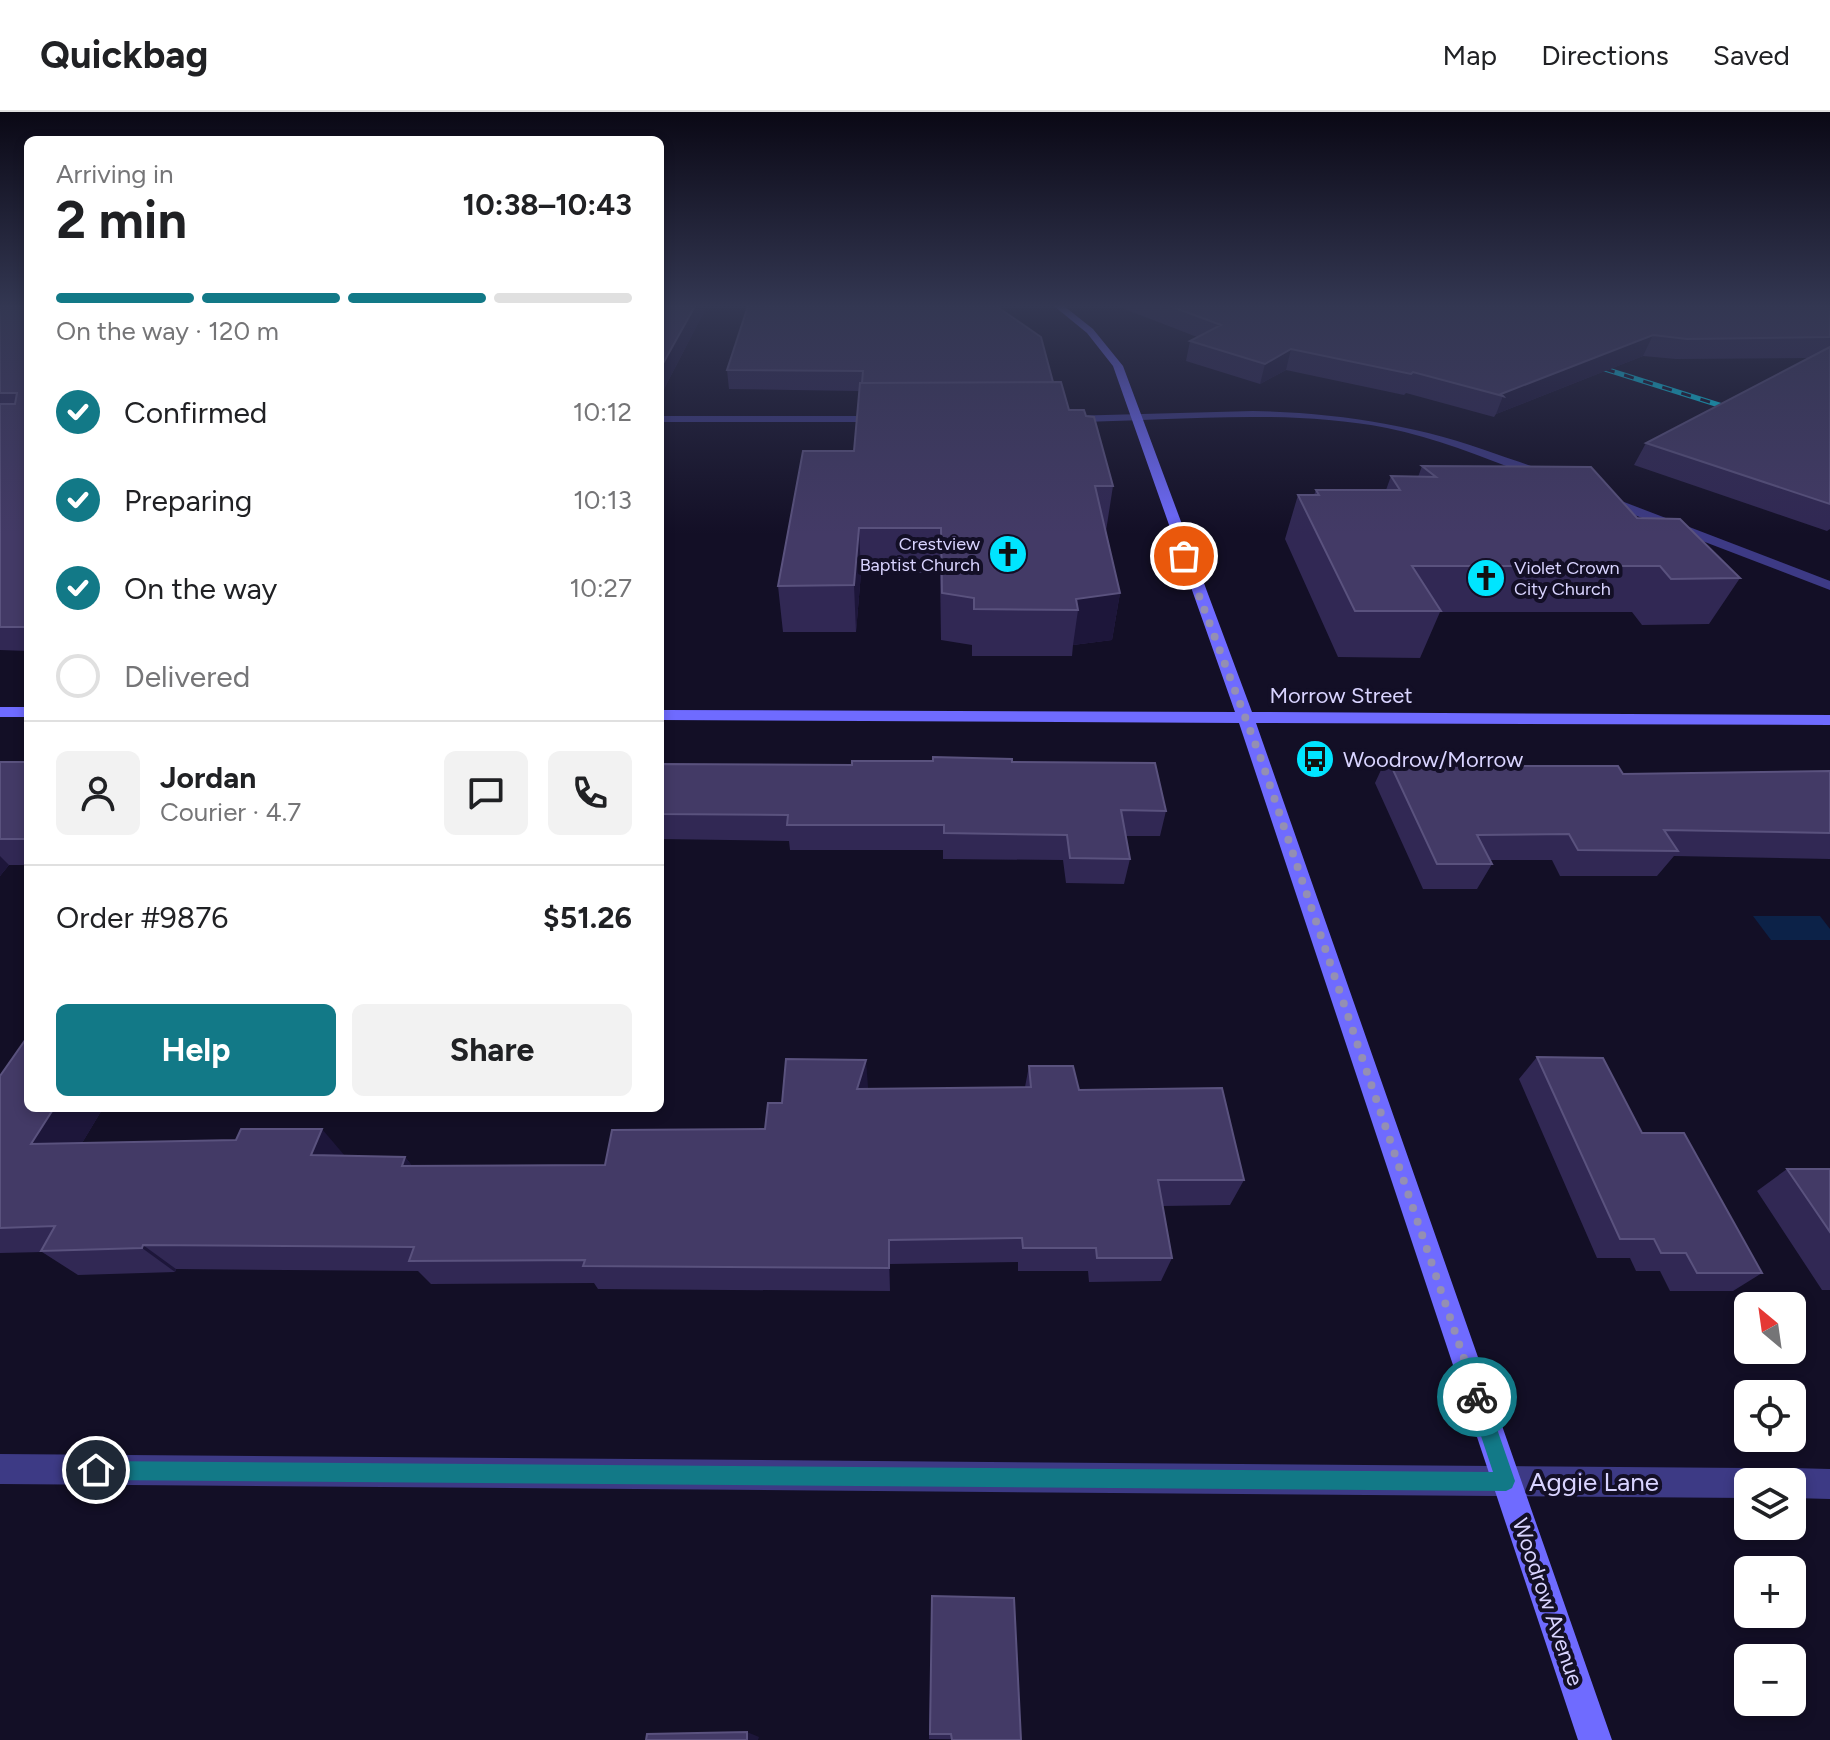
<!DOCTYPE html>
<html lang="en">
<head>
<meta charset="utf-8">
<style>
  :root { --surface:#fff; --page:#f2f2f2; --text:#202124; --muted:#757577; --line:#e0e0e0; --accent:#127987 }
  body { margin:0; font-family:Figtree,sans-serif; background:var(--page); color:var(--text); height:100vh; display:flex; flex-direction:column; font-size:30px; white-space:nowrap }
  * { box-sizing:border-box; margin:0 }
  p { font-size:26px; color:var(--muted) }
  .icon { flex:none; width:44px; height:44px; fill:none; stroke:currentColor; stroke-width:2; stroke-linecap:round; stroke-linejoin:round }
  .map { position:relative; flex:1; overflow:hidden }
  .side { position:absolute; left:24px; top:24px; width:640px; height:976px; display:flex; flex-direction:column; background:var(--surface); border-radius:12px; box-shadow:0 4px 12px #0003 }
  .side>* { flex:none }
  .needle { width:52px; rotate:331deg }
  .controls { position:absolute; left:1734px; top:1180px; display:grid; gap:16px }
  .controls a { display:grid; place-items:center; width:72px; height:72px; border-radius:12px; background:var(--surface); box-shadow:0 4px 12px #0003; font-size:40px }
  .pin { position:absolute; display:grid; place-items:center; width:68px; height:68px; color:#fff; margin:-34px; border:4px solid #fff; border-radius:50%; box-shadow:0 2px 8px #0007 }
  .courier { position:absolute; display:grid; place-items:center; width:80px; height:80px; margin:-40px; border:6px solid #127987; border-radius:50%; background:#fff; color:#222; box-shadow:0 2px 10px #0007 }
  .summary em { font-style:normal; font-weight:700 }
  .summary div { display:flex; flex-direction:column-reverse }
  .summary { display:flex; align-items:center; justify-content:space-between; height:136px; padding:0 32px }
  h1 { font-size:52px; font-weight:700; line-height:60px }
  .bar { display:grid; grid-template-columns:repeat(4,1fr); gap:12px 8px; align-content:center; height:96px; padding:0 32px }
  .bar i { height:10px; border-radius:6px; background:var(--line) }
  .bar .active { background:var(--accent) }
  .bar p { grid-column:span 4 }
  .line { display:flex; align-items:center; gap:20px; padding:0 32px; border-top:2px solid var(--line) }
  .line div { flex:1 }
  .round { display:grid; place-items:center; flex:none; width:84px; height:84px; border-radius:12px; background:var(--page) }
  ol { padding:0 32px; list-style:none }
  li { display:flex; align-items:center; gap:24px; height:88px }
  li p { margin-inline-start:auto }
  li .icon { padding:8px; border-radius:50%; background:var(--accent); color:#fff; stroke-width:4 }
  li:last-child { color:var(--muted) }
  li i { width:44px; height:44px; border:4px solid var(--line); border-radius:50% }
  .button { display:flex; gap:16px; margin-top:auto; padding:16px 32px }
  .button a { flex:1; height:92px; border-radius:12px; background:var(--accent); color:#fff; font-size:32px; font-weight:700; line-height:92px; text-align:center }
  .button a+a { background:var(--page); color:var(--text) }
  header { display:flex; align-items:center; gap:48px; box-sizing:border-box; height:112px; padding:0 40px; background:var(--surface); border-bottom:2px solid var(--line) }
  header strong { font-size:38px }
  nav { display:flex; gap:44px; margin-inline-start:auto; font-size:28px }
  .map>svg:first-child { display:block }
</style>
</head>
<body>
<header>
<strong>Quickbag</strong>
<nav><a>Map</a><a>Directions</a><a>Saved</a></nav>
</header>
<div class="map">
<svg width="1830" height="1628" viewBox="0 0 1830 1628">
  <rect width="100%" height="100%" fill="#130f26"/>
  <path fill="#0c2248" d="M1753 804H1820L1830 817V828H1771Z"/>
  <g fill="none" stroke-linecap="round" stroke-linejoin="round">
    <path fill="#3d3a85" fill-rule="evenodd" d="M1253 299C1339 301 1418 313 1499 343 1515 349 1536 354 1549 364L1539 367C1489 347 1439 327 1387 316 1283 296 1173 309 1068 310L1062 307 1068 304Z
      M660 304H884L890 307 884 310H660Z
      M1603 385H1611L1830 469V478L1603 391Z
      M0 1342 1748 1356 1758 1361 1762 1370H1748V1386L0 1372Z
      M1792 1356 1830 1357V1387L1792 1386V1370H1778L1782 1361Z"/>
    <path fill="#6f6bff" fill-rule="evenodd" d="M1054 194H1064L1093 217 1123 254 1252 600 1830 603V613L1256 611 1612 1628H1578L1239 611 660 608V598L1235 600 1113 254 1087 221Z
      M0 595H28V605H0Z"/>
    <defs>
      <path id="rail" d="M1586 251 1738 299"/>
    </defs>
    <use href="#rail" stroke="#00e5ff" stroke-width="5"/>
    <use href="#rail" stroke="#130f26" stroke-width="3" stroke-dasharray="10" stroke-linecap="butt"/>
  </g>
  <path fill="#312854" d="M0 194H28V539L0 538Z
    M660 194H707L664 277H660Z
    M748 194 1053 270 1069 298 1086 304 1113 374 1106 419 1120 481 1112 528 1073 533 1072 544H972V533L941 528 940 461H861L856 520H783L778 474 854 339 859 279 729 277 727 258Z
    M1117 194H1830V417L1827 419 1634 353 1646 331 1809 246 1676 247 1643 244 1496 302 1494 305 1406 281 1404 283 1286 258 1260 272 1186 249 1190 229 1197 225Z
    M1422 354 1637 406 1740 466 1709 512 1642 513 1632 500H1440L1420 546 1338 545 1285 427 1298 383H1314L1316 378H1386L1391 364 1418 365Z
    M660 644 662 652 852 653 1012 650 1166 699 1160 724H1126L1130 747 1124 772 1066 771 1063 748 943 747V738H790L789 729 660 727Z
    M1387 645 1499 654 1623 662 1830 659V747L1674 744 1657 764H1560L1552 748H1490L1492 752 1477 777H1423L1375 671Z
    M0 650H28V753H9L0 764Z
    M1537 945 1642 1021 1762 1161 1733 1179H1670L1660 1159H1636L1630 1146H1597L1519 967Z
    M1029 954 1079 978 1244 1068 1230 1093 1163 1094 1172 1146 1161 1169 1089 1170 1088 1159H1018V1150L890 1152V1179L598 1177 594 1171 431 1172 418 1159 176 1157 175 1160 78 1163 42 1140 0 1141V964L28 996H103L82 1031 345 1044 405 1045 412 1054 605 1053 765 1017 782 991 868 975 867 977 1025 975Z
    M1787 1057H1830V1178H1822L1757 1079Z
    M932 1484 1021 1628 929 1627Z"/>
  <path fill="#1d163a" d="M695 194H707L664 277 660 257Z
    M1653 223 1643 244 1496 302 1503 284 1501 282Z
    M1291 237 1286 258 1260 272 1265 252Z
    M859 416 861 461 856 520 854 473Z
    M1120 481 1112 528 1073 533 1078 498 1076 487Z
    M0 744 9 753 0 764Z
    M866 948 868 975 860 1004 857 977Z
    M54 996H103L66 1058 31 1032Z
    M322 1017 345 1044 311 1043Z
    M405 1045 426 1071 402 1054Z
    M889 1128 890 1152V1179L889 1156Z
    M143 1133 176 1157 175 1160 142 1136Z
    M747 1620 759 1625 758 1628H747Z"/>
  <path fill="#433a66" stroke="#5a527e" stroke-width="2" d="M0 194H28V515H0V292H15L17 281H0Z
    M660 194H695L660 257Z
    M748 194H996L1041 225 1053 270 862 271 863 259 727 258Z
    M1170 194H1830V225L1687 227 1653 223 1501 282 1503 284 1413 260 1411 262 1291 237 1265 252 1190 229 1221 213Z
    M1830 235V392L1646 331Z
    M1061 270 1069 298H1084L1086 304 1094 305 1113 374H1095L1120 481 1076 487 1078 498 974 497V486L942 481 941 416H859L854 473 778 474 803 339H854L860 271Z
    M1422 354 1591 355 1637 406 1680 407 1740 466 1671 467 1660 454H1412L1441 499H1355L1298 383H1319L1316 378H1400L1391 364 1436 365Z
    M933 645 1012 647V650L1155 651 1166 699 1121 698 1130 747 1070 746 1067 723 944 721V713H787L788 703 660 702V652L852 653V649H933Z
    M1387 645H1494L1499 654H1618L1623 662 1830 659V721L1664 718 1678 739 1578 738 1569 722 1477 723 1492 752H1437Z
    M0 650H28V727H0Z
    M28 924V996H54L31 1032 236 1028 241 1017H322L311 1043 405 1045 402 1054 605 1053 612 1018 765 1017 768 991H782L786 947 866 948 857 977 1031 975 1029 954H1073L1079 978 1222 976 1244 1068H1158L1172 1146H1097L1096 1136H1023L1022 1126 889 1128V1156L583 1154 585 1148 409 1149 414 1135 143 1133 142 1136 41 1139 55 1114 0 1116V964Z
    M1537 945 1603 946 1642 1021H1684L1762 1161H1697L1686 1141H1661L1654 1127H1620Z
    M1787 1057H1830V1120Z
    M932 1484 1014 1486 1021 1628H952L951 1622H930Z
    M747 1620V1628H646L647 1622Z"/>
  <linearGradient id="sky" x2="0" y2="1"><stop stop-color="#0a0815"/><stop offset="0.46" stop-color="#333752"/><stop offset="1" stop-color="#333752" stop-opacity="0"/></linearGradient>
  <rect width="1830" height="422" fill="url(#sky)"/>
  <path fill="#127987" d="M1477 1276 1483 1278 1486 1285 1515 1369 1512 1376 1506 1379 96 1368 89 1365 86 1358 89 1351 96 1349 1493 1360 1468 1285 1470 1278Z"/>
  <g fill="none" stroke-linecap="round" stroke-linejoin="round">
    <path stroke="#948fb3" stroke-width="8" stroke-dasharray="0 14.4" d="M1184 444 1261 647 1477 1285"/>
  </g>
  <defs>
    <symbol id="church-disc" viewBox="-11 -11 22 22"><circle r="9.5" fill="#00e5ff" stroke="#130f26"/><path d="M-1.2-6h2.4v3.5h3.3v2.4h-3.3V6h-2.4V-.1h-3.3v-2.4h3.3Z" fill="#111"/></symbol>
    <symbol id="bus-disc" viewBox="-11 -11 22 22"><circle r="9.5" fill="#00e5ff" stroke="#130f26"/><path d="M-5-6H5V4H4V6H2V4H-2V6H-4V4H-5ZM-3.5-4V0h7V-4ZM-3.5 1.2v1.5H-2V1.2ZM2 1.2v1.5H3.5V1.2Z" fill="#111"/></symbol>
  </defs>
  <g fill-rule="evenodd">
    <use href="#church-disc" x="986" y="420" width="44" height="44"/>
    <use href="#church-disc" x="1464" y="444" width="44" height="44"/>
    <use href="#bus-disc" x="1293" y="625" width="44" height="44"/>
  </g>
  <g text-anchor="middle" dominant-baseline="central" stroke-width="8" stroke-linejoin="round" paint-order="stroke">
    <g font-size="18" fill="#d9d4ff" stroke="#130f26" text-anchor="end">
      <text x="980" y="432">Crestview<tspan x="980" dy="21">Baptist Church</tspan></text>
      <text x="1514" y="456" text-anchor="start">Violet Crown<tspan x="1514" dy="21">City Church</tspan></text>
    </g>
    <g font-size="22" fill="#d9d4ff" stroke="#130f26">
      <text x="1341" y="583">Morrow Street</text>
      <text transform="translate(1548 1490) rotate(71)">Woodrow Avenue</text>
    </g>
    <g font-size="22" fill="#d9d4ff" stroke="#130f26" text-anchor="start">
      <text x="1343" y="647">Woodrow/Morrow</text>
    </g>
    <g font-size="26" fill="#d9d4ff" stroke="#130f26">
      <text x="1594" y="1370">Aggie Lane</text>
    </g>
  </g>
</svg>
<div class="controls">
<a><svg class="needle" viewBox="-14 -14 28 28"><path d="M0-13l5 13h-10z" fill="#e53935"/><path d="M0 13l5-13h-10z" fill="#757577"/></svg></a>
<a><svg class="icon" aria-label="locate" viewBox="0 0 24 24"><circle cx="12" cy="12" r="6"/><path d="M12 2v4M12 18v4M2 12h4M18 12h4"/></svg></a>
<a><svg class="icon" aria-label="layers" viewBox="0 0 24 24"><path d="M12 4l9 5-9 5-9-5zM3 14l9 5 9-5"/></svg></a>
<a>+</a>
<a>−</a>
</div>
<div class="pin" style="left:1184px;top:444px;background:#ea580c"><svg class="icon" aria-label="bag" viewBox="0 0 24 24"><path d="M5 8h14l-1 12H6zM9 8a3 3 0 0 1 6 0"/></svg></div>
<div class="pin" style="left:96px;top:1358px;background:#1f2937"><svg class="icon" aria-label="home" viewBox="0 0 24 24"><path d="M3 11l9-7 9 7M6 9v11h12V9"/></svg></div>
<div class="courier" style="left:1477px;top:1285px"><svg class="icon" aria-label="bike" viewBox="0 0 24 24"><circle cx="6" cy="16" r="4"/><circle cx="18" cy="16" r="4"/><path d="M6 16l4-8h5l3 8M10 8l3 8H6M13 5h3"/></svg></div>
<section class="side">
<div class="summary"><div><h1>2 min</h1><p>Arriving in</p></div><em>10:38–10:43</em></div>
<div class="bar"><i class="active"></i><i class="active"></i><i class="active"></i><i></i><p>On the way · 120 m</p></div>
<ol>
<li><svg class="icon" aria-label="check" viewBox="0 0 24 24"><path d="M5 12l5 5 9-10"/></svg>Confirmed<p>10:12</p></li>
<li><svg class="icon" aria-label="check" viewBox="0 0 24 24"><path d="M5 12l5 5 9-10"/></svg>Preparing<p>10:13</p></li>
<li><svg class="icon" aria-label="check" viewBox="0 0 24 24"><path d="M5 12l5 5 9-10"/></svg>On the way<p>10:27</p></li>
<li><i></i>Delivered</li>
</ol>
<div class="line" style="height:144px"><a class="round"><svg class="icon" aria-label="person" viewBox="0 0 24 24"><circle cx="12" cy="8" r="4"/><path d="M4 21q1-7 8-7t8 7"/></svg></a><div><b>Jordan</b><p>Courier · 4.7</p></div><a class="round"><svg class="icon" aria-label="chat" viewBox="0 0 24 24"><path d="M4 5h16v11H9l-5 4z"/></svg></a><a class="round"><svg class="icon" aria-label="phone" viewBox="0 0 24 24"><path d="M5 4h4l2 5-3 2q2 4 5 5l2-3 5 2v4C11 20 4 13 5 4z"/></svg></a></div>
<div class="line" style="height:104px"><div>Order #9876</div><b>$51.26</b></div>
<div class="button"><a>Help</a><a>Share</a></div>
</section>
</div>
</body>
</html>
